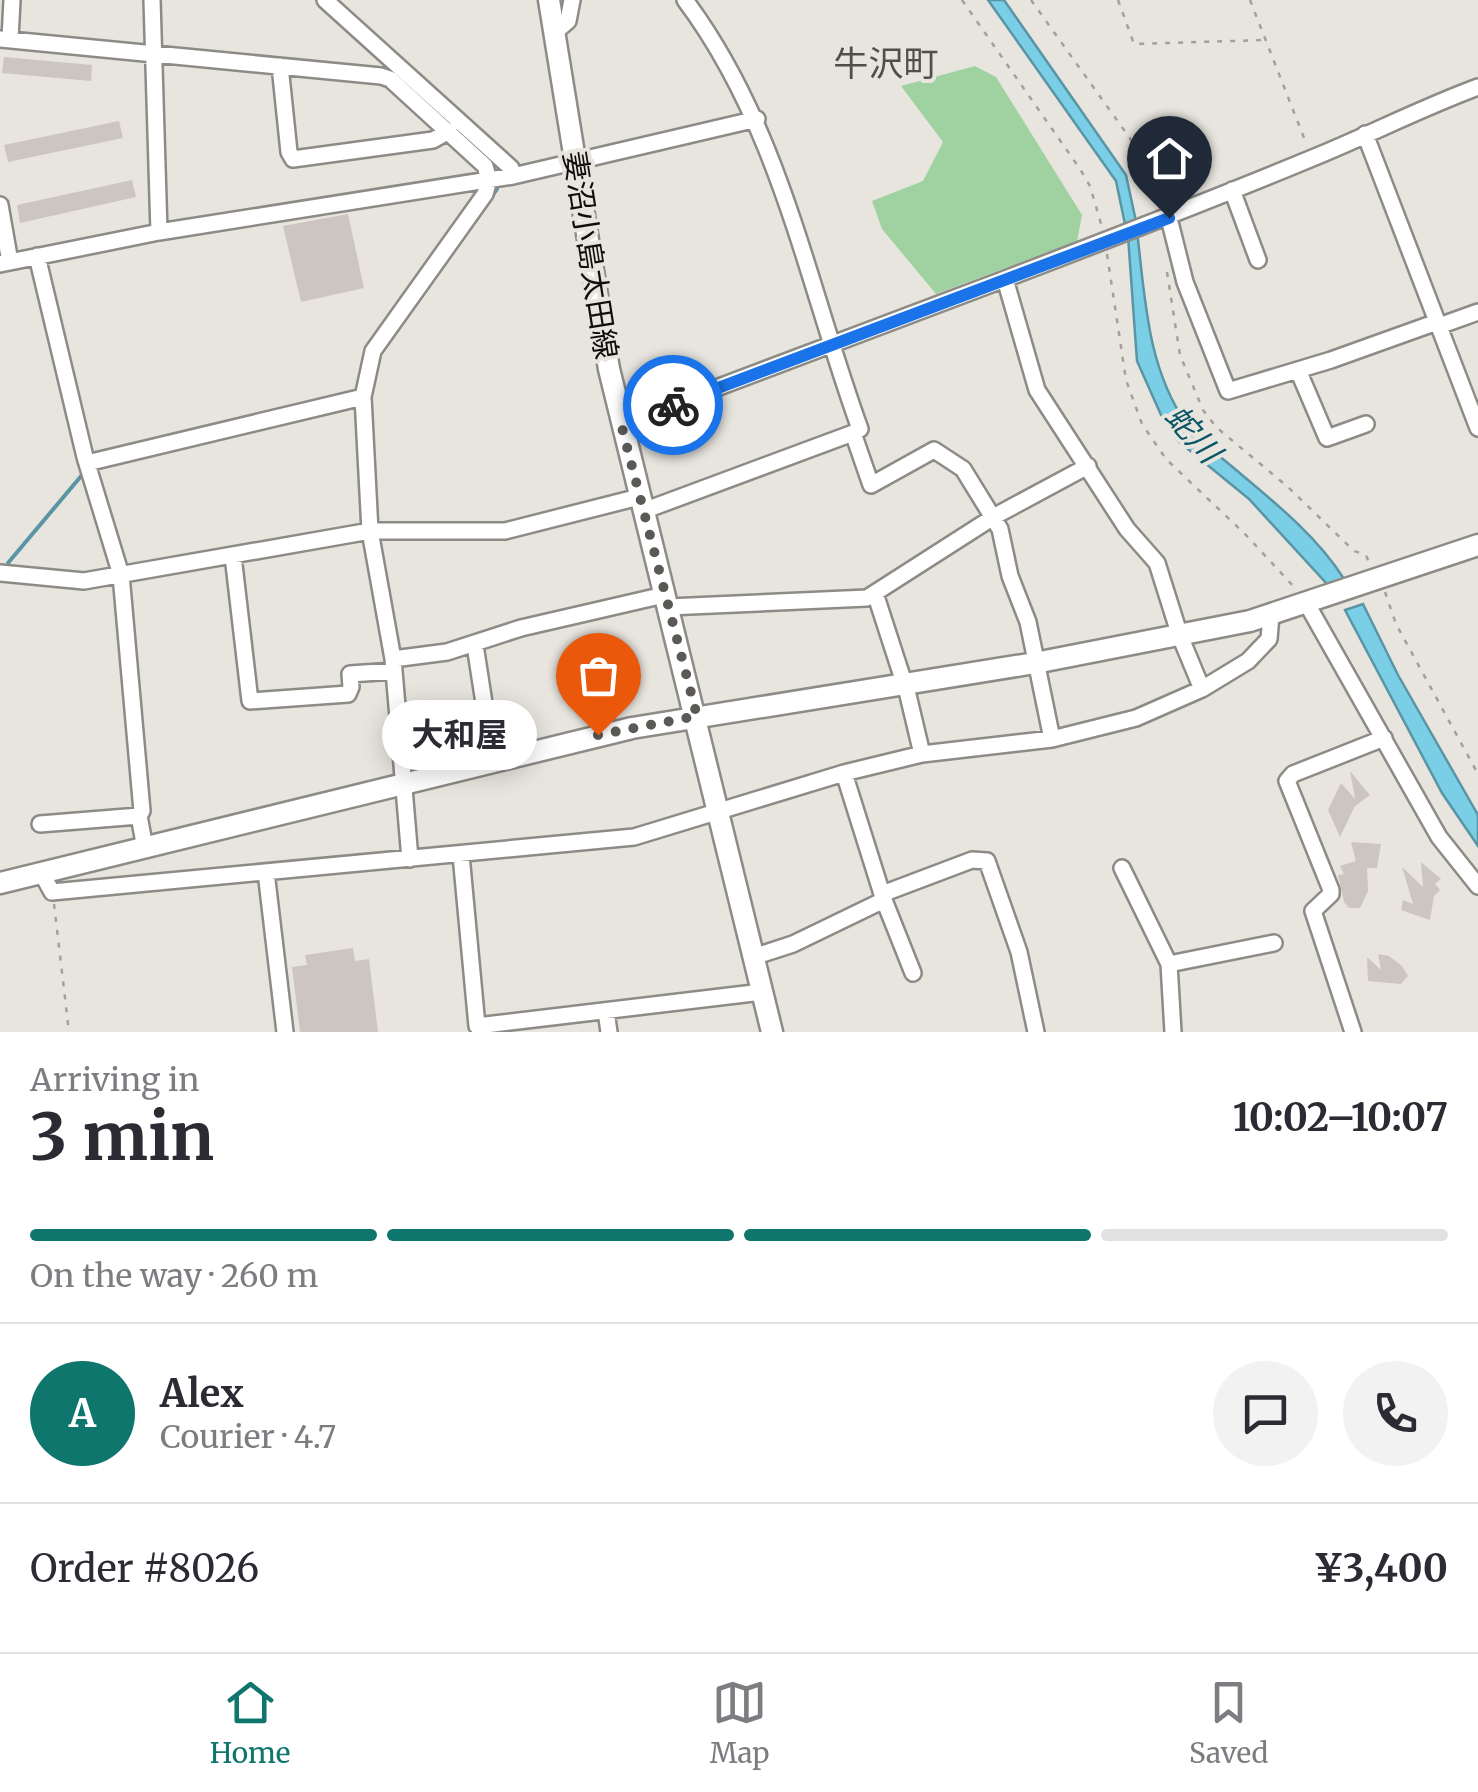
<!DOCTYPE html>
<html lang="en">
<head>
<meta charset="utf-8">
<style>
  :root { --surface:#fff; --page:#f2f2f3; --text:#2b2b33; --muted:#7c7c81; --line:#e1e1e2; --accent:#0f766e }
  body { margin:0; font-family:Merriweather,"Noto Sans JP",serif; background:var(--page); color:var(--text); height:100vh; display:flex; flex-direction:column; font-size:38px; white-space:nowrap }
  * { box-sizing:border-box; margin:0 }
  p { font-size:32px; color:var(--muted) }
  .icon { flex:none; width:55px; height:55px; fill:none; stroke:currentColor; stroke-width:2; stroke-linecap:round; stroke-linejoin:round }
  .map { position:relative; height:1032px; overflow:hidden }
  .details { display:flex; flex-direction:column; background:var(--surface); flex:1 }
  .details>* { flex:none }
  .pin { position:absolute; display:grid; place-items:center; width:85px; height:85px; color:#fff; margin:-102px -42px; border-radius:50% 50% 50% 0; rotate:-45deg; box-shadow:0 0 10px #0007 }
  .pin .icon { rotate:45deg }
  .courier { position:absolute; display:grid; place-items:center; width:100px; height:100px; margin:-50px; border:8px solid #1a73e8; border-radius:50%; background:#fff; color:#222; box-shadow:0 2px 12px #0007 }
  .bubble { position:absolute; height:70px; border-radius:35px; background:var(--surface); box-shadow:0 5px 25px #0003; font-size:32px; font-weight:700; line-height:70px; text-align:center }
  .headline em { font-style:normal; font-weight:700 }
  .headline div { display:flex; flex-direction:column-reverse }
  .headline { display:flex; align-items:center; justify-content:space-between; height:170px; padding:0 30px }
  h1 { font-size:65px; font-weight:700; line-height:75px }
  .bar { display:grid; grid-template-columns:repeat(4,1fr); gap:15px 10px; align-content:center; height:120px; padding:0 30px }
  .bar i { height:12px; border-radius:8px; background:var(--line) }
  .bar .active { background:var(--accent) }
  .bar p { grid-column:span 4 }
  .line { display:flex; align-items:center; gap:25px; padding:0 30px; border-top:2px solid var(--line) }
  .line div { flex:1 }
  .round { display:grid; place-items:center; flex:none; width:105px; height:105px; border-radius:52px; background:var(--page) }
  .menu { display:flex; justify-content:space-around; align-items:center; height:140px; border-top:2px solid var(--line); background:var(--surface); font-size:28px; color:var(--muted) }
  .menu a { display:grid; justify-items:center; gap:5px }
  .menu .active { color:var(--accent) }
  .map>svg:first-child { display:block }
</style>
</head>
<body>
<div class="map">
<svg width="1478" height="1032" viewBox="0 0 1478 1032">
  <rect width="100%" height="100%" fill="#e8e5df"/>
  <path fill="#9fd2a0" d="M975 66 996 77 1082 215 1077 241 936 294 882 229 872 201 923 181 943 142 901 86Z"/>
  <path fill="#7acfe7" stroke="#5a95a5" stroke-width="2.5" d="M988 0H1004L1126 175 1137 226 1126 229 1116 181Z
    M1137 231C1145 297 1147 367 1186 423 1201 444 1223 458 1242 475 1278 505 1319 539 1344 579L1328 585 1249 499 1178 441 1161 415 1137 361 1128 236Z
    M1363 604 1398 675 1478 815V846L1442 793 1345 610Z"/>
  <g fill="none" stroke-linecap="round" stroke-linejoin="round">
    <path stroke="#5a95a5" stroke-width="4" d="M491 198 497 189
      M8 563 82 475"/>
  </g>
  <path fill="#ccc5c2" d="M4 57 92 65 91 81 2 73Z
    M119 121 123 138 8 162 4 145Z
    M132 180 136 197 20 223 17 205Z
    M348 214 364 288 301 302 283 226Z
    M1350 771 1370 795 1355 806 1340 837 1328 810 1341 783 1355 799Z
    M1351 842 1381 844 1377 868H1367L1368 891 1360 908H1349L1344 902 1338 875 1344 874 1340 866 1356 861Z
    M1421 862 1441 879 1435 884 1440 890 1434 896 1430 920 1401 910 1403 900 1413 904 1402 867 1423 887Z
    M353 948 355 961 369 959 378 1032H300L292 967 307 965 305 955Z
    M1378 954 1389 956 1402 966 1408 976 1401 984 1368 981 1367 957 1381 970Z"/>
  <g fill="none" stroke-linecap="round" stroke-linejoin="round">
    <defs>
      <path id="minor" d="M152 0 159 232
        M325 0 511 168 513 176
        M685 0C780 127 807 283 860 429L853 433 871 485 934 450 963 469 1000 529 1010 576 1028 622 1052 739
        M554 33 568 21 572 0
        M0 39 381 76 390 79 485 166 489 180 485 194 373 351 363 397 370 531 393 659 410 859
        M10 39 12 0
        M280 66 289 152 293 159 433 140 449 131
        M1365 134 1478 428
        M1232 190 1258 260
        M0 205 10 262
        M1169 218 1185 282 1228 391 1331 360 1437 322
        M37 256 85 457 121 575 142 811 139 816
        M0 264 159 232 513 176 757 119
        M1005 279C1107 240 1209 201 1310 159 1367 136 1421 108 1478 87
        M1439 326 1478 312
        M1298 370 1327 438 1366 424
        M621 424 1005 279 1037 390 1127 529 1157 563 1180 636 1202 689
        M87 463 363 397
        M643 511 853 433
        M233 556 250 701 348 694 351 687 350 674 394 671
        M0 573 84 581 370 531H505L639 497
        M875 593 908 695 922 754
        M1307 604 1439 837 1478 886
        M668 607 867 598 995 516 1088 466
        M475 645 493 761
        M393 659 447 652 521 628 664 595
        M844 773 882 894
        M40 824 139 816 145 848
        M461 855 477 1026 762 992
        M1122 868 1169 964 1173 1032
        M266 872 285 1032
        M42 874 52 892 634 837 844 773 922 754 1052 739 1136 718 1202 689 1248 661 1269 639 1271 615
        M884 900 913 973
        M753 957 793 944 884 900 882 894 972 860 987 861 1019 952 1036 1032
        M1169 964 1274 943
        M606 1011 609 1032
        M1353 1032 1313 911 1331 894V890L1287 781 1293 774 1384 738"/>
      <path id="major" d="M549 0 609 369 772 1032
        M0 883 632 728 1035 663 1250 621 1478 545"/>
    </defs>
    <use href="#minor" stroke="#8d8b85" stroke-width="20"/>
    <use href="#major" stroke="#8d8b85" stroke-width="25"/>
    <path stroke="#a2a09b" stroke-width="2.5" stroke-dasharray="5 8" stroke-linecap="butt" d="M962 0 1080 169 1090 186 1102 227
      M1031 0 1139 151 1150 171 1160 204
      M1118 0 1134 44 1265 40
      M1250 0 1306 143
      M1107 254 1126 380 1142 424 1166 459 1246 535 1294 587
      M1167 272 1180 355 1203 410 1216 427 1288 487 1354 551 1366 555 1369 563
      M1385 592 1396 624 1478 774
      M54 904 69 1032"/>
    <use href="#minor" stroke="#fff" stroke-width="15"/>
    <use href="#major" stroke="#fff" stroke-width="20"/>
  </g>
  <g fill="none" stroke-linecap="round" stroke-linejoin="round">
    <path stroke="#5b5956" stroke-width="10" stroke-dasharray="0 18" d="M598 735 697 716 621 424 673 405"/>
    <path stroke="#1a73e8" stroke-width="12" d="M673 405 1169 218"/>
  </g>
  <g text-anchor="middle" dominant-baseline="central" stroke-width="8" stroke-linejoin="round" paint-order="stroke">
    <g font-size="30" fill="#0f0e0c" stroke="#e8e5df">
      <text transform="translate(591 255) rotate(81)">妻沼小島太田線</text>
    </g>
    <g font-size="32" font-style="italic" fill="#0a5666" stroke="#e8e5df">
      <text transform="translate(1193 434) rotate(48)">蛇川</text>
    </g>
    <g font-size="35" fill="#524f4a" stroke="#e8e5df">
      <text x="886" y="64">牛沢町</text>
    </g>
  </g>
</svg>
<div class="pin" style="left:598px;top:735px;background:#ea580c"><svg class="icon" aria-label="bag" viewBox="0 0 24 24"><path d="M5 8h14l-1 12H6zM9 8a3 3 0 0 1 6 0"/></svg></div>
<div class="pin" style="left:1169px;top:218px;background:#1f2937"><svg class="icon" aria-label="home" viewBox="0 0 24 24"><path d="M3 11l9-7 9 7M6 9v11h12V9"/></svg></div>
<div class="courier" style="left:673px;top:405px"><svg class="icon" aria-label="bike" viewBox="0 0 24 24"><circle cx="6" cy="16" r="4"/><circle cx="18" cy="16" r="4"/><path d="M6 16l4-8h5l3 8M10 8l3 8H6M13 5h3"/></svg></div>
<div class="bubble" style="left:382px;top:700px;width:155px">大和屋</div>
</div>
<section class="details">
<div class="headline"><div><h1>3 min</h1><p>Arriving in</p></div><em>10:02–10:07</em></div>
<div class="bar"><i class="active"></i><i class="active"></i><i class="active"></i><i></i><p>On the way · 260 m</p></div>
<div class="line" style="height:180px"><b class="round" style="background:var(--accent);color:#fff">A</b><div><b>Alex</b><p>Courier · 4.7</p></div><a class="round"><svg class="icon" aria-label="chat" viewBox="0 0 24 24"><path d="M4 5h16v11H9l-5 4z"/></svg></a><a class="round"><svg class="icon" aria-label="phone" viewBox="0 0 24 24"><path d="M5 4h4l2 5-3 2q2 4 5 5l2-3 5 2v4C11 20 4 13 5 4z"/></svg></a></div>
<div class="line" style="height:130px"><div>Order #8026</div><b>¥3,400</b></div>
</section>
<nav class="menu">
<a class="active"><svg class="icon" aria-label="home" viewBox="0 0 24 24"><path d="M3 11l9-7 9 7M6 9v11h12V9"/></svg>Home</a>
<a><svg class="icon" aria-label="map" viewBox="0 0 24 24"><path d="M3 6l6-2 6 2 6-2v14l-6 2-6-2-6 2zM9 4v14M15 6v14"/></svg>Map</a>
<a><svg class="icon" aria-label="saved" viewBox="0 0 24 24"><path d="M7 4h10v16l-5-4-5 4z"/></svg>Saved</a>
</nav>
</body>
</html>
